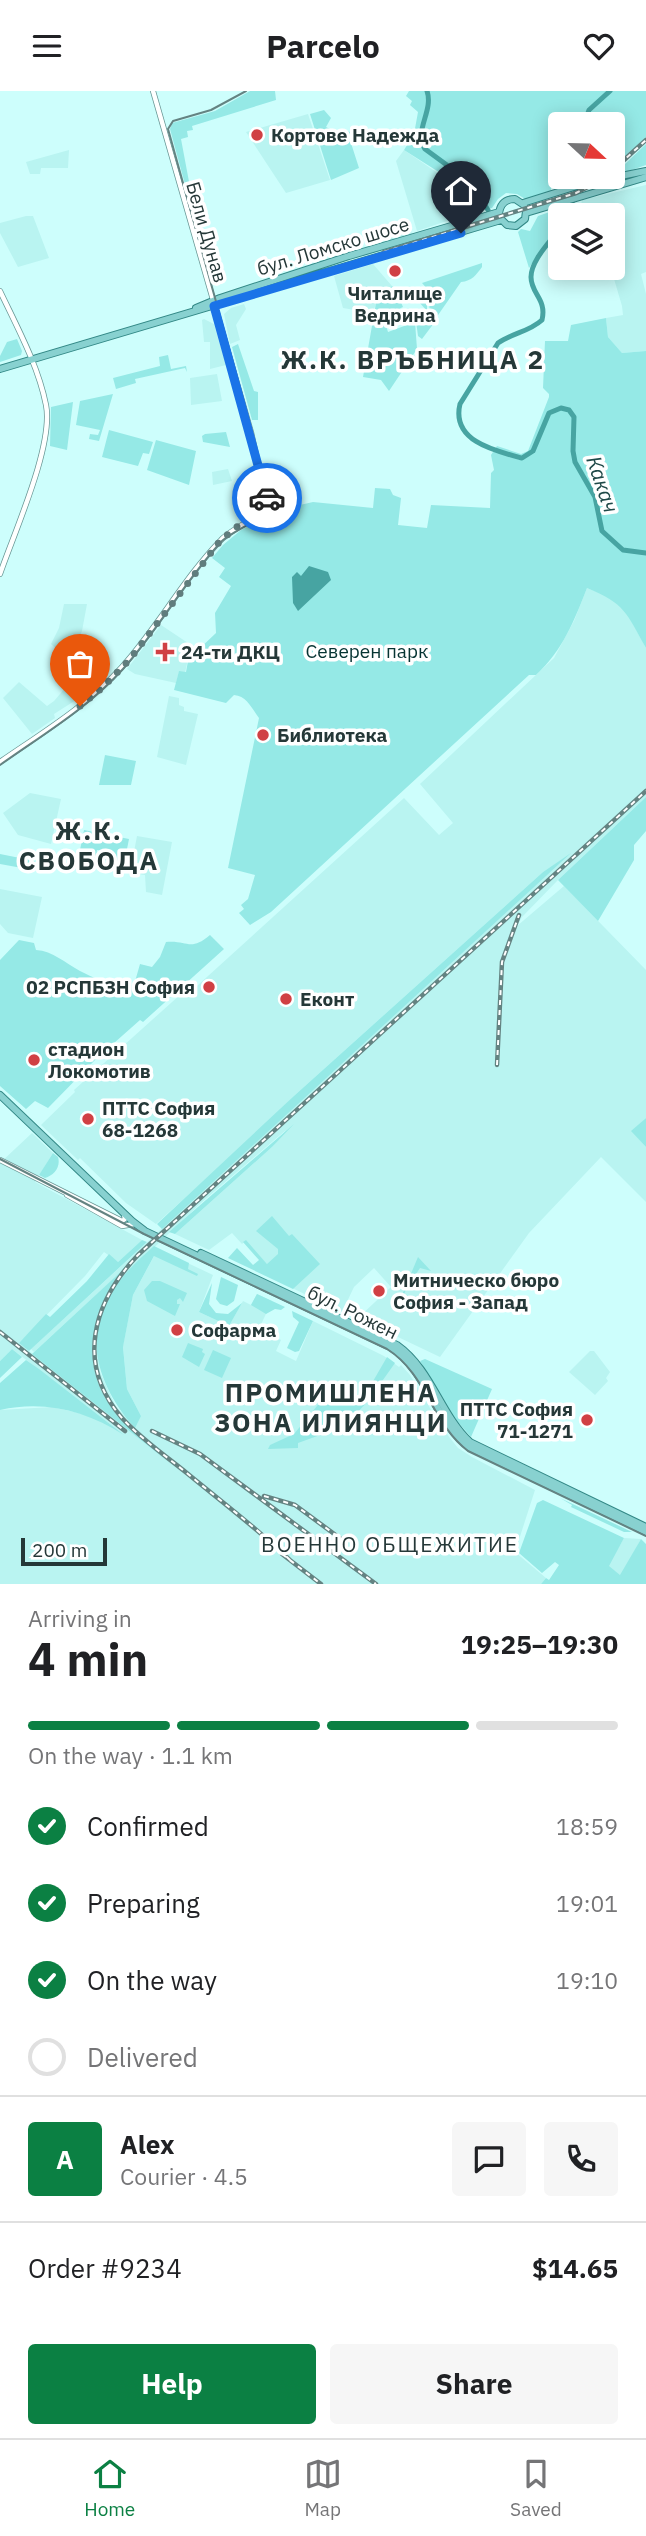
<!DOCTYPE html>
<html lang="en">
<head>
<meta charset="utf-8">
<style>
  :root { --surface:#fff; --page:#f6f6f6; --text:#202124; --muted:#757577; --line:#e0e0e0; --accent:#0b8043 }
  body { margin:0; font-family:"IBM Plex Sans",sans-serif; background:var(--page); color:var(--text); height:100vh; display:flex; flex-direction:column; font-size:26px; white-space:nowrap }
  * { box-sizing:border-box; margin:0 }
  p { font-size:23px; color:var(--muted) }
  .icon { flex:none; width:38px; height:38px; fill:none; stroke:currentColor; stroke-width:2; stroke-linecap:round; stroke-linejoin:round }
  .map { position:relative; height:1493px; overflow:hidden }
  .details { display:flex; flex-direction:column; background:var(--surface); flex:1 }
  .details>* { flex:none }
  .needle { width:46px; rotate:112deg }
  .fabs { position:absolute; left:548px; top:21px; display:grid; gap:14px }
  .fabs a { display:grid; place-items:center; width:77px; height:77px; border-radius:7px; background:var(--surface); box-shadow:0 4px 18px #0003; font-size:35px }
  .scale { position:absolute; left:21px; bottom:18px; width:86px; box-sizing:border-box; padding-left:7px; border:4px solid #253838; border-top:0; font-size:19px; line-height:24px; white-space:nowrap; color:#253838; -webkit-text-stroke:5px #fff; paint-order:stroke }
  .pin { position:absolute; display:grid; place-items:center; width:60px; height:60px; color:#fff; margin:-72px -30px; border-radius:50% 50% 50% 0; rotate:-45deg; box-shadow:0 0 7px #0007 }
  .pin .icon { rotate:45deg }
  .courier { position:absolute; display:grid; place-items:center; width:70px; height:70px; margin:-35px; border:5px solid #1a73e8; border-radius:50%; background:#fff; color:#222; box-shadow:0 2px 9px #0007 }
  .headline em { font-style:normal; font-weight:800 }
  .headline div { display:flex; flex-direction:column-reverse }
  .headline { display:flex; align-items:center; justify-content:space-between; height:119px; padding:0 28px }
  h1 { font-size:46px; font-weight:800; line-height:52px }
  .bar { display:grid; grid-template-columns:repeat(4,1fr); gap:10px 7px; align-content:center; height:84px; padding:0 28px }
  .bar i { height:9px; border-radius:5px; background:var(--line) }
  .bar .on { background:var(--accent) }
  .bar p { grid-column:span 4 }
  .line { display:flex; align-items:center; gap:18px; padding:0 28px; border-top:2px solid var(--line) }
  .line div { flex:1 }
  .round { display:grid; place-items:center; flex:none; width:74px; height:74px; border-radius:7px; background:var(--page) }
  ol { padding:0 28px; list-style:none }
  li { display:flex; align-items:center; gap:21px; height:77px }
  li p { margin-inline-start:auto }
  li .icon { padding:7px; border-radius:50%; background:var(--accent); color:#fff; stroke-width:4 }
  li:last-child { color:var(--muted) }
  li i { width:38px; height:38px; border:4px solid var(--line); border-radius:50% }
  .button { display:flex; gap:14px; margin-top:auto; padding:14px 28px }
  .button a { flex:1; height:80px; border-radius:7px; background:var(--accent); color:#fff; font-size:28px; font-weight:800; line-height:80px; text-align:center }
  .button a+a { background:var(--page); color:var(--text) }
  header { display:flex; justify-content:space-between; align-items:center; height:91px; padding:0 28px; background:var(--surface); font-size:32px; font-weight:800 }
  .tabs { display:flex; justify-content:space-around; align-items:center; height:98px; border-top:2px solid var(--line); background:var(--surface); font-size:19px; color:var(--muted) }
  .tabs a { display:grid; justify-items:center; gap:4px }
  .tabs .on { color:var(--accent) }
  .map>svg:first-child { display:block }
</style>
</head>
<body>
<header><svg class="icon" aria-label="menu" viewBox="0 0 24 24"><path d="M4 6h16M4 12h16M4 18h16"/></svg>Parcelo<svg class="icon" aria-label="heart" viewBox="0 0 24 24"><path d="M12 20l-8-8c-3-5 5-10 8-4 3-6 11-1 8 4z"/></svg></header>
<div class="map">
<svg width="646" height="1493" viewBox="0 0 646 1493">
  <rect width="100%" height="100%" fill="#cdfefc"/>
  <path fill="#b9f4f1" d="M308 23 330 89 286 102 246 41Z
    M69 59 68 77H41L40 83H30L26 71Z
    M404 59 445 87 456 127 417 140 396 70Z
    M646 94V181L641 183 646 203V260L622 262 608 246 606 227 623 224 622 215 612 181 603 183 598 177H612V124H579L582 109Z
    M26 125H33L49 167 18 176 0 142V132Z
    M407 127 412 143 385 151 381 137Z
    M373 173 392 195 376 212 373 222 343 217 334 185Z
    M244 213 246 218 236 234 240 249 230 253 224 223 231 217Z
    M204 228 214 233 226 274 210 278V251H204L202 229Z
    M217 283 222 310 191 314 190 287Z
    M228 378 232 390 213 394 212 381Z
    M587 497 612 507 626 520 646 557V706L558 789 522 826 517 835 564 795 646 879V1027L632 1040 646 1056V1111L601 1066 529 1142 440 1266 358 1227 391 1196 374 1177 354 1196 342 1221 330 1215 324 1207 317 1209 288 1195 245 1150 242 1153 232 1142 209 1159 175 1143 272 1056 286 1039 201 1112 121 1188 98 1266 100 1281 115 1314 124 1324 141 1325 127 1298 123 1255 133 1204 158 1158 213 1184 199 1221 229 1235 243 1210 251 1214 257 1203 272 1210 257 1242 263 1245 265 1241 281 1249 276 1260 296 1270 313 1230 384 1265 399 1276 401 1274 410 1284 442 1337 458 1357 472 1366 535 1399 515 1461 546 1487 541 1493H0V1319L52 1316 88 1324 115 1337 12 1258 0 1270V1072L32 1042 53 1062 35 1091 142 1149 118 1171 104 1161 85 1185 19 1252 157 1362 124 1333 108 1311 96 1283 93 1262 96 1226 103 1209 121 1181 34 1261 31 1258 566 766 543 781 295 1004 270 1030 156 1133 126 1112 80 1067 78 1069 41 1034 75 1001 74 999 191 894 197 895 404 707 439 744 453 732 420 693 554 567 574 530Z
    M64 513H87L82 540 72 561 63 557 60 561 51 553 59 537Z
    M161 534 191 554 185 582 179 581 176 592 135 583 127 578Z
    M19 591 47 615 54 610 66 596 76 609 54 623 55 627 32 643 3 607Z
    M169 605 179 607V614L184 616V620L198 623 186 674 157 666Z
    M30 702 61 708 51 753 18 744 3 722Z
    M137 745 172 751 162 804 146 801 145 784 130 782Z
    M0 798 42 806 33 847 8 842 0 833Z
    M590 1260H594L610 1281 606 1287 608 1290 595 1304 569 1281Z
    M624 1447 641 1448 621 1485 608 1475Z"/>
  <path fill="#95e9e6" d="M250 0H275L276 9 192 35 193 39 187 40 188 46 181 48 190 96 186 97 170 38 172 32 215 20Z
    M409 0H646V46L613 78 612 33H560V86H593L551 96V102L525 108 517 103 506 102 498 108 492 117 481 119 474 115 464 97 404 59 414 43 418 21 410 14 412 10 406 5Z
    M324 19 331 27 326 36 336 41 346 39 356 44 350 49 359 77 331 89 310 23Z
    M646 53V74L626 81 623 75Z
    M564 116 565 119 564 124H560V132L529 177 518 141 521 138 530 140 538 125Z
    M482 172V176C476 184 472 190 461 191L436 227 432 226C425 214 436 207 422 192Z
    M392 195 402 205 400 209 403 216 383 225 388 241 415 231 417 258 389 300 381 289 363 286 376 212Z
    M419 196 427 204V220L412 203 415 197Z
    M421 225 434 232 422 248 418 245 416 230Z
    M606 227 608 246 622 262 646 260V557C626 522 626 513 587 497 574 530 563 559 536 584H529L271 821 250 834 239 822 244 818 241 814 248 808 255 784 228 777 259 627C252 618 247 605 234 604L226 612 174 599 179 580 186 581 191 554 197 560 216 542 215 522 231 495 219 486 225 477 212 467 223 454 241 439 278 419 313 411 373 417 375 397 390 398 393 404 401 407 398 434 427 437 431 414 490 417 491 382 494 379 491 364 497 355 521 363 528 360 549 306V303L543 297 545 250H568L571 234Z
    M17 248 22 260 21 264 0 271V265L7 251Z
    M238 253 254 300 258 301V329H252L232 256Z
    M168 264 171 278 186 275 187 281 185 277 135 288 136 292 116 298 113 287 160 275 159 266Z
    M113 303 99 350 89 348 90 343 98 344 100 339 76 334 80 310Z
    M73 311 67 359 50 355 51 316Z
    M109 339 153 351 149 363 143 362 138 375 102 366Z
    M226 341 230 356 203 351 202 345 205 343Z
    M156 349 196 360 189 394 147 379Z
    M105 664 136 670 131 694H99Z
    M646 706V740L634 754V769L598 830 558 789Z
    M84 739 129 748 124 773 103 769 105 760 97 759 96 767 79 764Z
    M571 762 162 1138 157 1133 295 1004 543 781Z
    M0 763 35 770 33 779 0 773Z
    M210 844 224 858 143 931 140 929 96 968 48 1017 35 1010 26 1018 0 995V869L19 849 34 852 36 859C53 860 65 872 80 880 95 888 118 897 134 894L140 873 152 876 160 866 166 851C188 849 190 861 210 844Z
    M646 1027V1056L631 1040Z
    M294 1033 272 1056 175 1143 169 1141Z
    M53 1062 58 1066C61 1076 54 1084 45 1087L39 1084Z
    M272 1125 289 1145 292 1143 320 1173 293 1198 228 1167 237 1157 253 1174 259 1169 243 1151 246 1149 267 1173 278 1163V1158L256 1140Z
    M142 1149 147 1151 29 1260 19 1252 46 1223 50 1226 87 1190 109 1163 118 1171Z
    M154 1155 189 1172 188 1178 198 1183 197 1185 154 1165 133 1204 123 1256 127 1298 141 1325 135 1337C101 1300 82 1250 110 1203 121 1185 138 1169 154 1155Z
    M418 1166 431 1180 420 1177 406 1198 404 1204 418 1214 399 1211Z
    M127 1175C94 1214 78 1267 109 1313 125 1337 149 1354 171 1373L32 1263Z
    M221 1186 238 1194 234 1210 227 1215 220 1213 216 1208Z
    M152 1190H160L187 1202 183 1211 180 1207 177 1209V1213H180L175 1225 147 1210 144 1199Z
    M212 1192 209 1213 216 1222 228 1223 242 1212 229 1235 199 1221Z
    M257 1203 285 1216 281 1219 275 1218 266 1223 251 1214Z
    M292 1220 313 1230 299 1260 295 1261 287 1257 299 1231 293 1226Z
    M188 1252 203 1258 202 1261 205 1263 199 1276 182 1266Z
    M12 1258 22 1266 0 1287V1270Z
    M213 1259 231 1267 222 1287 204 1279Z
    M387 1266 395 1272 368 1310 345 1335 298 1352V1357L268 1358 270 1354 294 1343 335 1293 361 1311Z
    M425 1268 492 1298 471 1346 455 1328 420 1270Z
    M26 1269 39 1278 124 1344C86 1320 45 1309 0 1319V1292Z
    M560 1407 632 1441H624L571 1416 572 1414Z
    M543 1409 624 1447 609 1475 620 1484 641 1448 646 1453V1493H541L546 1487 549 1489 559 1474 555 1471 542 1482 519 1462 537 1412Z"/>
  <path fill="#47a4a2" d="M309 475 328 481 331 489 298 520 293 512 292 486 297 481 301 485Z"/>
  <g fill="none" stroke-linecap="round" stroke-linejoin="round">
    <path stroke="#47a4a2" stroke-width="5" d="M427 0C434 20 413 40 425 58L470 91 488 119
      M584 33 589 19 610 0
      M568 124 580 86
      M560 137C551 150 531 169 531 186 531 203 547 208 542 229 529 241 512 242 498 252L460 313C451 350 495 360 522 367L533 360 549 322 561 317 569 319 574 326 573 360 575 371 595 406 602 440 623 459 646 462"/>
    <path stroke="#abd6d5" stroke-width="6" stroke-dasharray="6 3" stroke-linecap="butt" d="M590 91 606 88"/>
    <defs>
      <path id="tertiary" d="M0 200C17 236 38 274 46 314 54 354 14 442 0 483
        M0 671C42 642 87 615 122 576 158 536 184 487 221 449 232 437 264 424 268 416L251 341 153 0
        M0 1069 122 1130 125 1128 124 1123
        M67 1104 122 1135 134 1133"/>
      <path id="primary" d="M606 88 646 80
        M523 112 590 91
        M526 122 646 86
        M499 123C500 113 505 108 515 108L524 114
        M501 128 507 134 516 135 525 128 526 120
        M196 217 220 207 349 165 499 121
        M0 278 501 129
        M0 1004 132 1130 145 1140 390 1256C429 1281 434 1331 470 1357L646 1441
        M201 1162 397 1254C432 1279 440 1323 470 1351L646 1436"/>
    </defs>
    <use href="#tertiary" stroke="#689694" stroke-width="6"/>
    <use href="#primary" stroke="#328886" stroke-width="8"/>
    <use href="#tertiary" stroke="#fff" stroke-width="4.5"/>
    <use href="#primary" stroke="#88d1d0" stroke-width="6"/>
    <path stroke="#648382" stroke-width="2" d="M0 674C42 644 88 617 123 578 159 538 185 489 222 450 235 438 266 427 271 418L252 340 168 38 173 30 211 19 246 0
      M0 1068 144 1143 387 1258C427 1283 432 1333 468 1360L646 1445"/>
    <defs>
      <path id="rail" d="M612 80 646 49
        M384 161 576 102 607 86
        M497 974 502 871 519 824
        M0 1241 125 1340
        M152 1340 200 1363 376 1493
        M264 1405 295 1414 341 1448
        M282 1463 321 1493
        M290 1469C258 1438 222 1411 188 1383 166 1365 141 1348 122 1327 75 1273 93 1211 138 1164L646 700"/>
    </defs>
    <use href="#rail" stroke="#648382" stroke-width="4.5"/>
    <use href="#rail" stroke="#fff" stroke-width="2" stroke-dasharray="5" stroke-linecap="butt"/>
  </g>
  <g fill="none" stroke-linecap="round" stroke-linejoin="round">
    <path stroke="#607d7d" stroke-width="7" stroke-dasharray="0 12.6" d="M80 615 102 597 130 568 220 450 239 434 267 420V407"/>
    <path stroke="#1a73e8" stroke-width="9" d="M267 407 214 215 461 142"/>
  </g>
  <g fill="#d04044" stroke="#fff" stroke-width="2.5">
    <circle cx="257" cy="44" r="7"/>
    <circle cx="395" cy="180" r="7"/>
    <path d="M161.5 550.5h7v7h7v7h-7v7h-7v-7h-7v-7h7z"/>
    <circle cx="263" cy="644" r="7"/>
    <circle cx="209" cy="896" r="7"/>
    <circle cx="286" cy="908" r="7"/>
    <circle cx="34" cy="969" r="7"/>
    <circle cx="88" cy="1028" r="7"/>
    <circle cx="379" cy="1200" r="7"/>
    <circle cx="177" cy="1239" r="7"/>
    <circle cx="587" cy="1329" r="7"/>
  </g>
  <g text-anchor="middle" dominant-baseline="central" stroke-width="7" stroke-linejoin="round" paint-order="stroke">
    <g font-size="19" font-weight="bold" fill="#253838" stroke="#fff" text-anchor="start">
      <text x="271" y="44">Кортове Надежда</text>
      <text x="395" y="202" text-anchor="middle">Читалище<tspan x="395" dy="22">Ведрина</tspan></text>
      <text x="181" y="561">24-ти ДКЦ</text>
      <text x="277" y="644">Библиотека</text>
      <text x="195" y="896" text-anchor="end">02 РСПБЗН София</text>
      <text x="300" y="908">Еконт</text>
      <text x="48" y="958">стадион<tspan x="48" dy="22">Локомотив</tspan></text>
      <text x="102" y="1017">ПТТС София<tspan x="102" dy="22">68-1268</tspan></text>
      <text x="393" y="1189">Митническо бюро<tspan x="393" dy="22">София - Запад</tspan></text>
      <text x="191" y="1239">Софарма</text>
      <text x="573" y="1318" text-anchor="end">ПТТС София<tspan x="573" dy="22">71-1271</tspan></text>
    </g>
    <g font-size="19" fill="#253838" stroke="#fff">
      <text transform="translate(207 141) rotate(74)">Бели Дунав</text>
      <text transform="translate(333 155) rotate(-17)">бул. Ломско шосе</text>
      <text transform="translate(353 1221) rotate(26)">бул. Рожен</text>
    </g>
    <g font-size="19" fill="#063433" stroke="#fff">
      <text x="367" y="560">Северен парк</text>
    </g>
    <g font-size="21" font-style="italic" fill="#1f4948" stroke="#fff">
      <text transform="translate(603 393) rotate(71)">Какач</text>
    </g>
    <g font-size="21" letter-spacing="2" fill="#253838" stroke="#fff">
      <text x="390" y="1453">ВОЕННО ОБЩЕЖИТИЕ</text>
    </g>
    <g font-size="26" font-weight="bold" letter-spacing="2" fill="#253838" stroke="#fff">
      <text x="413" y="268">Ж.К. ВРЪБНИЦА 2</text>
      <text x="89" y="739">Ж.К.<tspan x="89" dy="30">СВОБОДА</tspan></text>
      <text x="331" y="1301">ПРОМИШЛЕНА<tspan x="331" dy="30">ЗОНА ИЛИЯНЦИ</tspan></text>
    </g>
  </g>
</svg>
<div class="fabs">
<a><svg class="needle" viewBox="-14 -14 28 28"><path d="M0-13l5 13h-10z" fill="#e53935"/><path d="M0 13l5-13h-10z" fill="#757577"/></svg></a>
<a><svg class="icon" aria-label="layers" viewBox="0 0 24 24"><path d="M12 4l9 5-9 5-9-5zM3 14l9 5 9-5"/></svg></a>
</div>
<div class="scale">200 m</div>
<div class="pin" style="left:80px;top:615px;background:#ea580c"><svg class="icon" aria-label="bag" viewBox="0 0 24 24"><path d="M5 8h14l-1 12H6zM9 8a3 3 0 0 1 6 0"/></svg></div>
<div class="pin" style="left:461px;top:142px;background:#1f2937"><svg class="icon" aria-label="home" viewBox="0 0 24 24"><path d="M3 11l9-7 9 7M6 9v11h12V9"/></svg></div>
<div class="courier" style="left:267px;top:407px"><svg class="icon" aria-label="car" viewBox="0 0 24 24"><path d="M5 17H2v-5l4-1 3-4h7l3 4 3 1v5h-3M9 17h6M6 11h13"/><circle cx="7" cy="17" r="2"/><circle cx="17" cy="17" r="2"/></svg></div>
</div>
<section class="details">
<div class="headline"><div><h1>4 min</h1><p>Arriving in</p></div><em>19:25–19:30</em></div>
<div class="bar"><i class="on"></i><i class="on"></i><i class="on"></i><i></i><p>On the way · 1.1 km</p></div>
<ol>
<li><svg class="icon" aria-label="check" viewBox="0 0 24 24"><path d="M5 12l5 5 9-10"/></svg>Confirmed<p>18:59</p></li>
<li><svg class="icon" aria-label="check" viewBox="0 0 24 24"><path d="M5 12l5 5 9-10"/></svg>Preparing<p>19:01</p></li>
<li><svg class="icon" aria-label="check" viewBox="0 0 24 24"><path d="M5 12l5 5 9-10"/></svg>On the way<p>19:10</p></li>
<li><i></i>Delivered</li>
</ol>
<div class="line" style="height:126px"><b class="round" style="background:var(--accent);color:#fff">A</b><div><b>Alex</b><p>Courier · 4.5</p></div><a class="round"><svg class="icon" aria-label="chat" viewBox="0 0 24 24"><path d="M4 5h16v11H9l-5 4z"/></svg></a><a class="round"><svg class="icon" aria-label="phone" viewBox="0 0 24 24"><path d="M5 4h4l2 5-3 2q2 4 5 5l2-3 5 2v4C11 20 4 13 5 4z"/></svg></a></div>
<div class="line" style="height:91px"><div>Order #9234</div><b>$14.65</b></div>
<div class="button"><a>Help</a><a>Share</a></div>
</section>
<nav class="tabs">
<a class="on"><svg class="icon" aria-label="home" viewBox="0 0 24 24"><path d="M3 11l9-7 9 7M6 9v11h12V9"/></svg>Home</a>
<a><svg class="icon" aria-label="map" viewBox="0 0 24 24"><path d="M3 6l6-2 6 2 6-2v14l-6 2-6-2-6 2zM9 4v14M15 6v14"/></svg>Map</a>
<a><svg class="icon" aria-label="saved" viewBox="0 0 24 24"><path d="M7 4h10v16l-5-4-5 4z"/></svg>Saved</a>
</nav>
</body>
</html>
